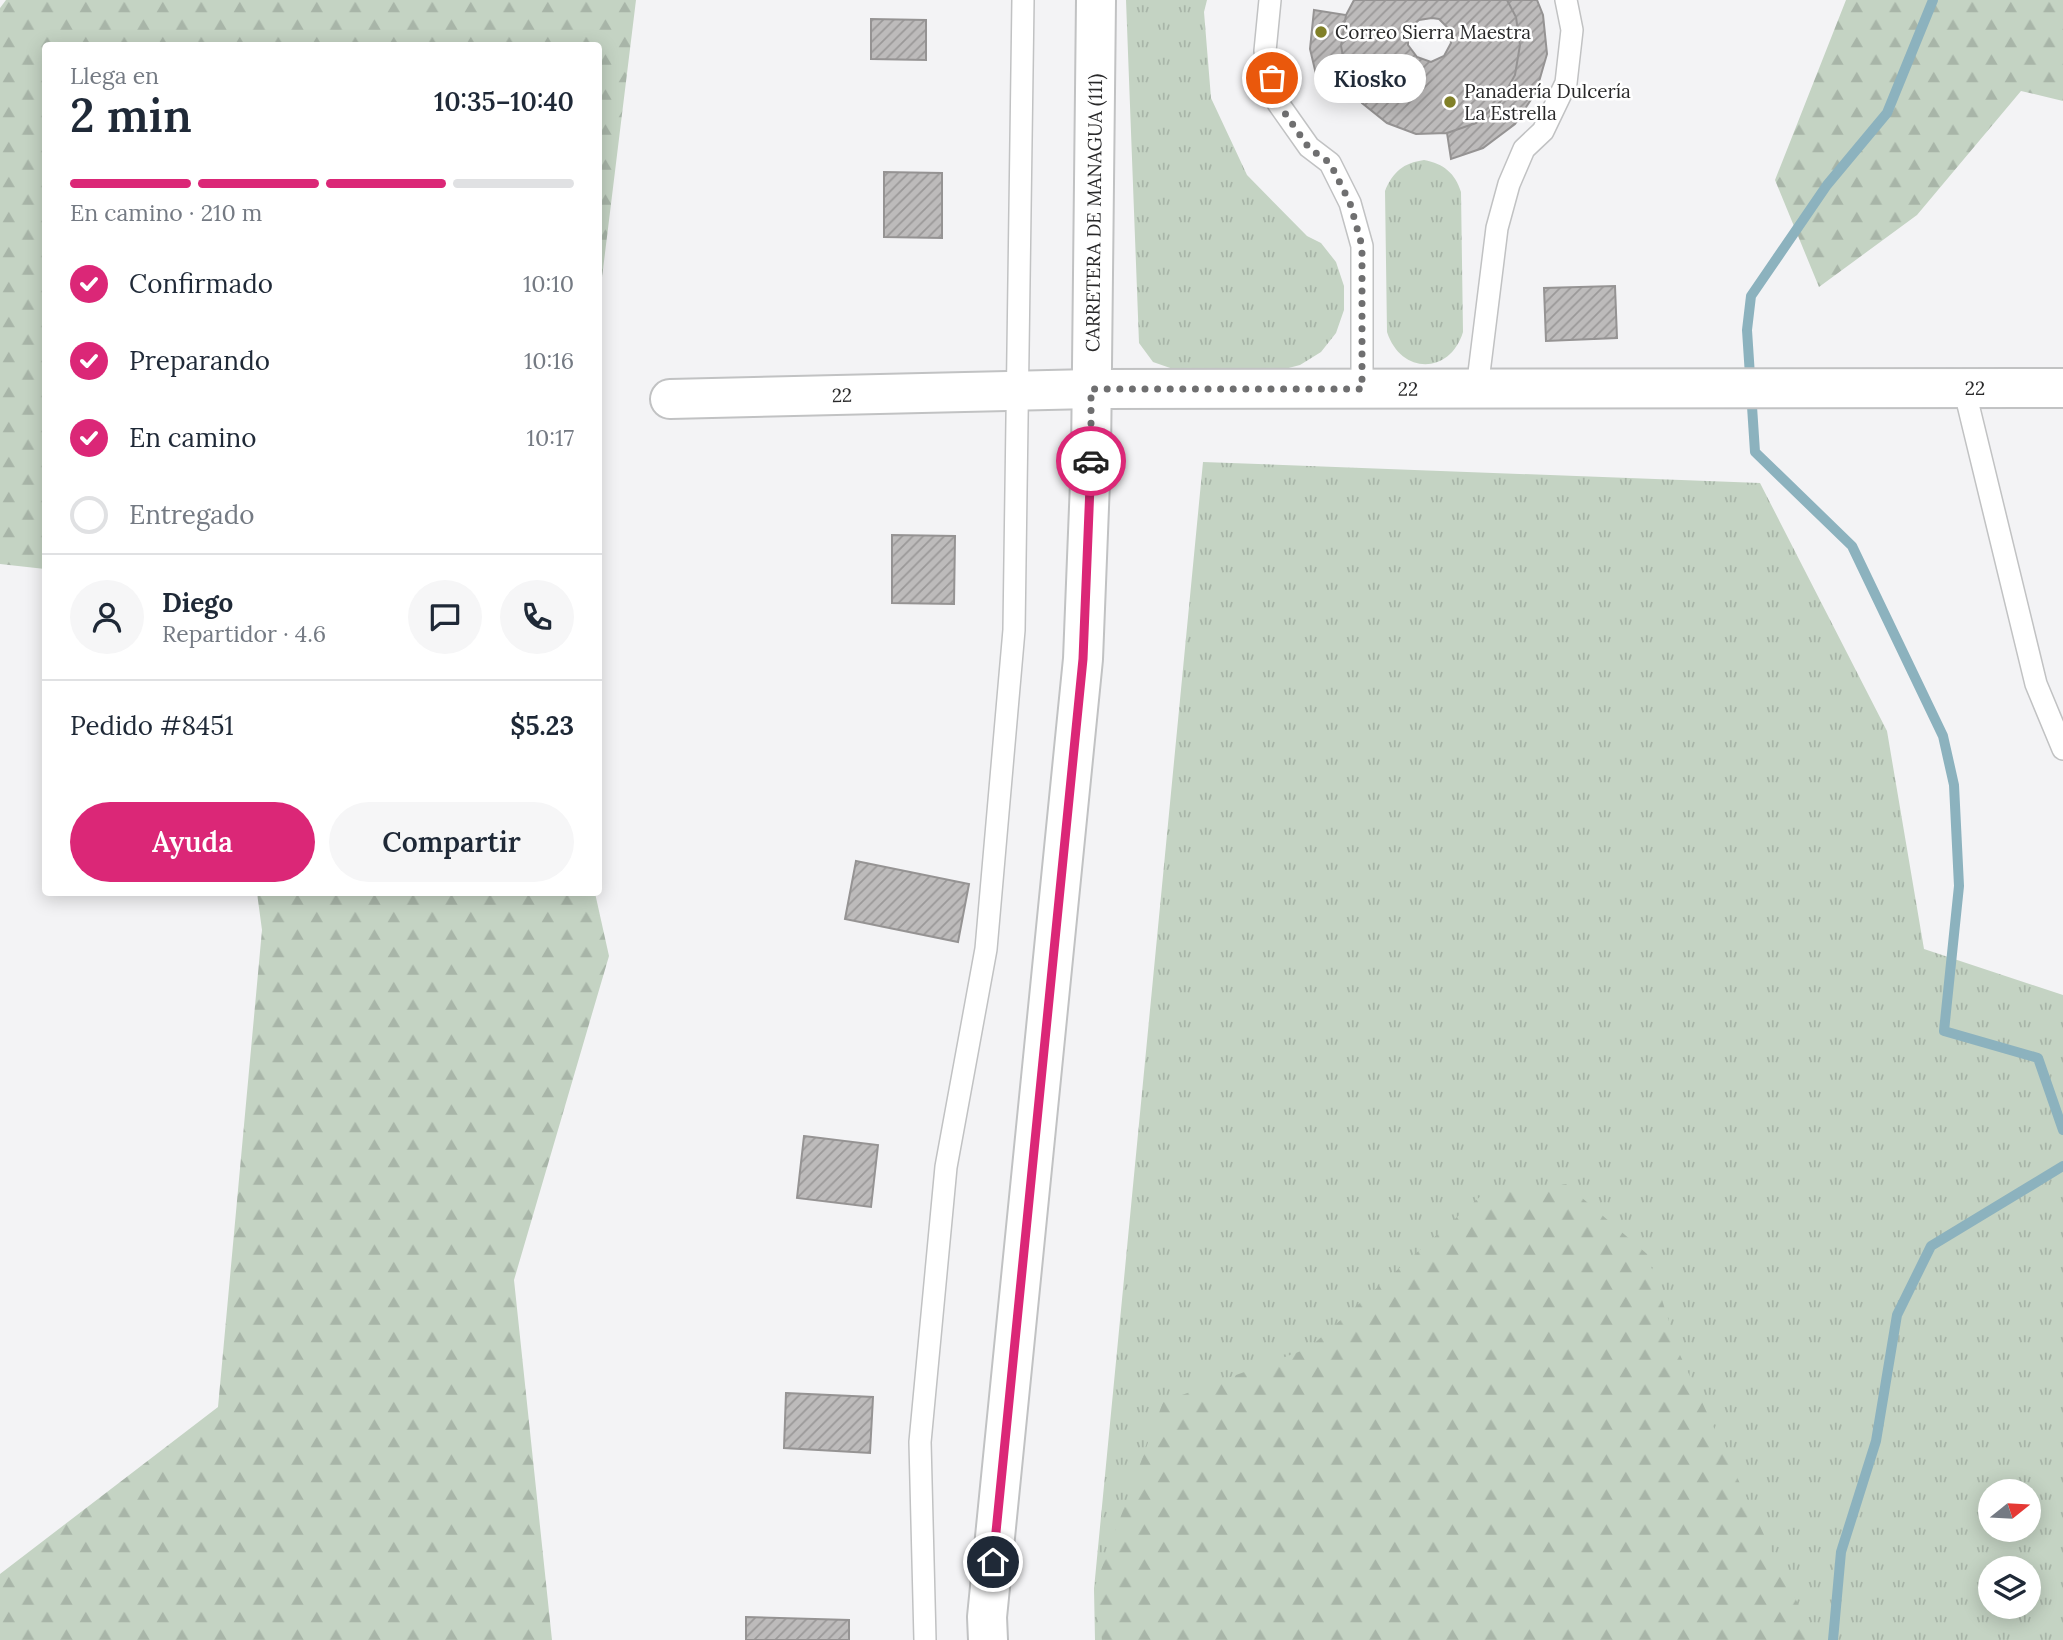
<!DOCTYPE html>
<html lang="es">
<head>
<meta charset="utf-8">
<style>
  :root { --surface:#fff; --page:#f6f6f7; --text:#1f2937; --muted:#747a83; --line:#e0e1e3; --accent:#db2777 }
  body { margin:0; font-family:Lora,serif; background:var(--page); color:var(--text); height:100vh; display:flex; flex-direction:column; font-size:26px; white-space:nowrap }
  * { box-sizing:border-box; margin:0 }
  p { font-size:23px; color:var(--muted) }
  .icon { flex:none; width:38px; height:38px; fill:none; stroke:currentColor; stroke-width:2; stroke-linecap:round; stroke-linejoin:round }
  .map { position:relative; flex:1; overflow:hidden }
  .details { position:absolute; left:42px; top:42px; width:560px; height:854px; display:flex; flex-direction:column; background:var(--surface); border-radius:7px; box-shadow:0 4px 18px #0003 }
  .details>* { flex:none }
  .needle { width:46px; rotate:72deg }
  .buttons { position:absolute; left:1978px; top:1479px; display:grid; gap:14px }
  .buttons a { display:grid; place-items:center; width:63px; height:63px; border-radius:50%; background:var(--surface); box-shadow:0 4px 18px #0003; font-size:35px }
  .pin { position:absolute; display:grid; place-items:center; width:60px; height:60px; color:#fff; margin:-30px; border:4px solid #fff; border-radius:50%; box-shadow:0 2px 7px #0007 }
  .courier { position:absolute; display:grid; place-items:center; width:70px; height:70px; margin:-35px; border:5px solid #db2777; border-radius:50%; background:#fff; color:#222; box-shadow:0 2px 9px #0007 }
  .bubble { position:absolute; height:49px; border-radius:24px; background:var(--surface); box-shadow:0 4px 18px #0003; font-size:23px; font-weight:600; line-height:49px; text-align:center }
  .overview em { font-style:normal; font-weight:600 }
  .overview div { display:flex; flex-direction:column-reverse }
  .overview { display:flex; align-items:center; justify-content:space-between; height:119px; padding:0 28px }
  h1 { font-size:46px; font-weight:600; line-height:52px }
  .bar { display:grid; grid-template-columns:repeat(4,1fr); gap:10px 7px; align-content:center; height:84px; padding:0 28px }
  .bar i { height:9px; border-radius:5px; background:var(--line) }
  .bar .current { background:var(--accent) }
  .bar p { grid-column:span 4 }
  .line { display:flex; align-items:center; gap:18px; padding:0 28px; border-top:2px solid var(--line) }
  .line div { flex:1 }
  .round { display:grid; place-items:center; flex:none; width:74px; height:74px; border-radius:37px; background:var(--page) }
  ol { padding:0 28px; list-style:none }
  li { display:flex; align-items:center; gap:21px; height:77px }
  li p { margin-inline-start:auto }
  li .icon { padding:7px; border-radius:50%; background:var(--accent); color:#fff; stroke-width:4 }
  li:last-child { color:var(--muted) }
  li i { width:38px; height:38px; border:4px solid var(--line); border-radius:50% }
  .button { display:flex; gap:14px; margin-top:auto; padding:14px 28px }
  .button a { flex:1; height:80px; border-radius:42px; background:var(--accent); color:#fff; font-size:28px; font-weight:600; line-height:80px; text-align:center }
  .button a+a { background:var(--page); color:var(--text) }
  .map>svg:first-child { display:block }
</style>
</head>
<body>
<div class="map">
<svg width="2063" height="1640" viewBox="0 0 2063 1640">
  <defs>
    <pattern id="grass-tufts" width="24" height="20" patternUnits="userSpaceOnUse" patternTransform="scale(1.75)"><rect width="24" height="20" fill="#c4d3c3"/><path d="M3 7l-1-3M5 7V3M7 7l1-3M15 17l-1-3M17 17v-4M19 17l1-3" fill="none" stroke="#a8b5a8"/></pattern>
    <pattern id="forest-firs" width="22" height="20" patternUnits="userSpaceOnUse" patternTransform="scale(1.75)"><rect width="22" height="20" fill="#c4d3c3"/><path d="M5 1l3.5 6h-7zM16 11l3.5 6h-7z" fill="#a8b5a8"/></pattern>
    <pattern id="building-hatch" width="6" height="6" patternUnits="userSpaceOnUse" patternTransform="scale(1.75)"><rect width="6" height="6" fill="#bdbbbb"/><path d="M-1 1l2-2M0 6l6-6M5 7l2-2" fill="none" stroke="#9a9898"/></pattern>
  </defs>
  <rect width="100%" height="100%" fill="#f3f3f5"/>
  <path fill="url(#grass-tufts)" fill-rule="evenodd" d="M1126 0H1207L1204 12 1211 98 1247 175 1307 236 1321 243 1336 262 1344 286V310L1336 333 1321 352 1300 365 1277 371 1252 368 1176 370 1153 362 1139 343Z
    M1424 160C1444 164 1455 173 1461 192L1463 332C1450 375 1401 375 1387 332L1385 191C1393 172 1403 163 1424 160Z
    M1203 462 1760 483 1887 731 1924 949 2063 995V1640H1095L1094 1589ZM1990 1491H2028V1530H1990ZM1990 1568H2028V1606H1990Z"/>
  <path fill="url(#forest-firs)" d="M6 0H636L599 302 598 46H46L45 569 0 564V8Z
    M1846 0H2063V101L2021 91 1917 215 1819 287 1775 180Z
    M257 893H595L609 956 514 1280 552 1640H0V1574L218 1407 262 930Z
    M1566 1184 1647 1254 1680 1355 1772 1552 1816 1640H1102L1094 1589 1163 1402 1309 1348 1482 1195Z"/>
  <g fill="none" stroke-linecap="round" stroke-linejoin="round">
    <path stroke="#8cb2be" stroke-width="10" d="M1933 0 1887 113 1827 185 1751 296 1747 330 1755 452 1852 546 1943 736 1954 785 1959 886 1944 1031 2038 1058 2063 1130
      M1833 1640 1841 1552 1876 1441 1897 1315 1931 1246 2063 1166"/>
  </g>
  <path fill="url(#building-hatch)" stroke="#959393" stroke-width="2" fill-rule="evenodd" d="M1354 0H1507L1516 17 1520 45 1515 75 1500 102 1476 123 1447 133 1416 134 1387 123 1362 103 1347 77 1341 46 1346 15ZM1432 18 1439 19 1449 29 1451 43 1444 56 1431 62 1417 57 1408 45V38L1413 25 1419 20Z
    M1507 0H1537L1543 15 1547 54 1536 92 1515 124 1483 148 1451 159 1447 133 1476 123 1500 102 1515 75 1520 45 1516 17Z
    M1314 10 1346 15 1341 46 1347 77 1319 87 1310 49Z
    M871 19 926 20V60L871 59Z
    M884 172 942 173V238L884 237Z
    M1615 286 1617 338 1546 341 1544 288Z
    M892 535 955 536 954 604 892 603Z
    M856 861 969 884 958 942 845 919Z
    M804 1136 878 1145 871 1207 797 1198Z
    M786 1393 873 1397 870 1453 784 1448Z
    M746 1617 849 1620V1640H746Z"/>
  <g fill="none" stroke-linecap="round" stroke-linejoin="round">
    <defs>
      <path id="service" d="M1270 0 1265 51 1278 103 1309 147 1330 163 1350 203 1362 246V389
        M1964 388 2036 684 2063 749
        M1477 389 1497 228 1509 184 1524 149 1543 131 1566 83 1572 30 1566 0
        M925 1640 920 1442 946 1167 986 949 1014 630 1023 0"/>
      <g id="minor">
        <path id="s1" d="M670 399 1091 389"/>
      </g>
      <g id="secondary">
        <path id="s2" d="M1091 389 2063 388"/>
      </g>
      <g id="primary">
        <path id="s3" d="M988 1640 987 1617 1083 659 1091 457 1096 0"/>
      </g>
    </defs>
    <use href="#service" stroke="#c1c2c3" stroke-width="24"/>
    <use href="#minor" stroke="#c1c2c3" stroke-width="42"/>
    <use href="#secondary" stroke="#c1c2c3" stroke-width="42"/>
    <use href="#primary" stroke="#c1c2c3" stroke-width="42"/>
    <use href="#service" stroke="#fff" stroke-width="21"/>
    <use href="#minor" stroke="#fff" stroke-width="38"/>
    <use href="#secondary" stroke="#fff" stroke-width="38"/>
    <use href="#primary" stroke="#fff" stroke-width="38"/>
  </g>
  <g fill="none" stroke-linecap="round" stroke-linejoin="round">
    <path stroke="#6f6f70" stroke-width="7" stroke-dasharray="0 12.6" d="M1091 461V389H1362V246L1350 203 1330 163 1309 148 1278 103 1272 78"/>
    <path stroke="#db2777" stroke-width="9" d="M993 1562 1083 659 1091 461"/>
  </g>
  <g fill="#818028" stroke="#fff" stroke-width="2.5">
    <circle cx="1321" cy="32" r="7"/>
    <circle cx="1450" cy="102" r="7"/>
  </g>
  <g text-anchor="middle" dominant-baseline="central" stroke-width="5" stroke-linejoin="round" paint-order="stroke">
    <g font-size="19" fill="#282829" stroke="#fff" text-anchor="start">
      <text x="1335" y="32">Correo Sierra Maestra</text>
      <text x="1464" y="91">Panadería Dulcería<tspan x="1464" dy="22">La Estrella</tspan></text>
    </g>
    <g font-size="19" fill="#282829" stroke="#fff">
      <text stroke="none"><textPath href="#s3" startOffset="1432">CARRETERA DE MANAGUA (111)</textPath></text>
      <text stroke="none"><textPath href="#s2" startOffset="884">22</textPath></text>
      <text stroke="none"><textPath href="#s2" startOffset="317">22</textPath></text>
      <text stroke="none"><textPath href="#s1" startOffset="172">22</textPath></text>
    </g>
  </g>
</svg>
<div class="buttons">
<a><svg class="needle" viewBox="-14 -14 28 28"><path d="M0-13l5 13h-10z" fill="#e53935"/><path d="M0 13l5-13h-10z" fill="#747a83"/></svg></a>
<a><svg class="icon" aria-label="layers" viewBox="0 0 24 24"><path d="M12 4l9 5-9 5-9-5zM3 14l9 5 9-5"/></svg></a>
</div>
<div class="pin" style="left:1272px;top:78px;background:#ea580c"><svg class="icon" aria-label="bag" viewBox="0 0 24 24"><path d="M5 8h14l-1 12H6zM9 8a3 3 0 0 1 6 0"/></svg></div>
<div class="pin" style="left:993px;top:1562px;background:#1f2937"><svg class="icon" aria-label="home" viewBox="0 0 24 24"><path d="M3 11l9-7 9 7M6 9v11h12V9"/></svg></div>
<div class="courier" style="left:1091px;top:461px"><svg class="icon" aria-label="car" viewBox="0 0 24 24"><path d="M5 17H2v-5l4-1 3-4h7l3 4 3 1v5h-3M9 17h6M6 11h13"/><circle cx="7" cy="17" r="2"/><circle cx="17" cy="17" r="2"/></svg></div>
<div class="bubble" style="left:1314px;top:54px;width:112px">Kiosko</div>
<section class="details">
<div class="overview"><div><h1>2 min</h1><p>Llega en</p></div><em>10:35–10:40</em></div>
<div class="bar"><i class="current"></i><i class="current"></i><i class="current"></i><i></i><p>En camino · 210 m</p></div>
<ol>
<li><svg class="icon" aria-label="check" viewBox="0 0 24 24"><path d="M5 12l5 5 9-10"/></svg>Confirmado<p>10:10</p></li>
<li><svg class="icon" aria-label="check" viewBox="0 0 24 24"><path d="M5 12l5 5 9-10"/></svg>Preparando<p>10:16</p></li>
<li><svg class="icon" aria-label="check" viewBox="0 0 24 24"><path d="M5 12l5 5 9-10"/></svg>En camino<p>10:17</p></li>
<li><i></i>Entregado</li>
</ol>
<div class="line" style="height:126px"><a class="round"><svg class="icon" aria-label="person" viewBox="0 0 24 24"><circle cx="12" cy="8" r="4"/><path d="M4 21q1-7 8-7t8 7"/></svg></a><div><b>Diego</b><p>Repartidor · 4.6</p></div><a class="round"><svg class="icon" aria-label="chat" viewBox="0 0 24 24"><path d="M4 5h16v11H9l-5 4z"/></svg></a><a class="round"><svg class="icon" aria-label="phone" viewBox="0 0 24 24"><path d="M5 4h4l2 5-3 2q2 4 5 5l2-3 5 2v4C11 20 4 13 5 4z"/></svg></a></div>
<div class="line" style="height:91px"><div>Pedido #8451</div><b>$5.23</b></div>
<div class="button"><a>Ayuda</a><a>Compartir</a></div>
</section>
</div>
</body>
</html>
